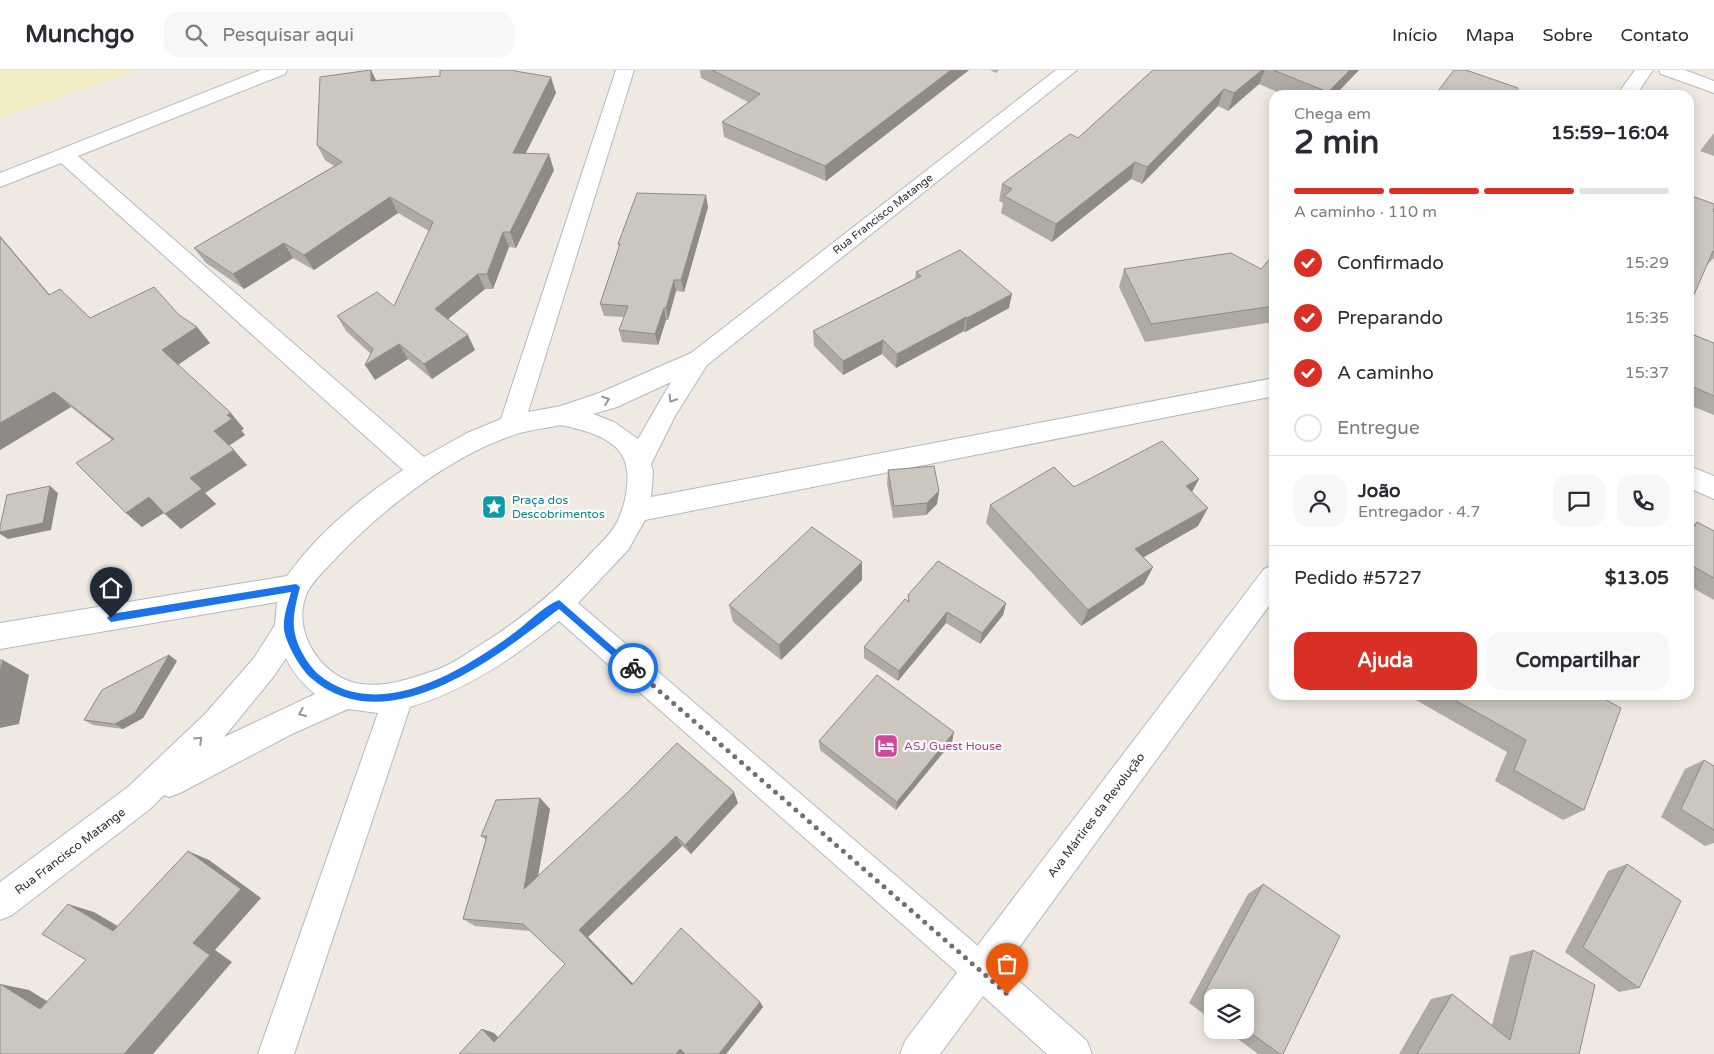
<!DOCTYPE html>
<html lang="pt">
<head>
<meta charset="utf-8">
<style>
  :root { --surface:#fff; --page:#f7f7f7; --text:#2b2b33; --muted:#7c7c81; --line:#e1e1e2; --accent:#d93025 }
  body { margin:0; font-family:"Varela Round",sans-serif; background:var(--page); color:var(--text); height:100vh; display:flex; flex-direction:column; font-size:19px; white-space:nowrap }
  * { box-sizing:border-box; margin:0 }
  p { font-size:16px; color:var(--muted) }
  .icon { flex:none; width:28px; height:28px; fill:none; stroke:currentColor; stroke-width:2; stroke-linecap:round; stroke-linejoin:round }
  .map { position:relative; flex:1; overflow:hidden }
  .panel { position:absolute; left:1269px; top:20px; width:425px; height:610px; display:flex; flex-direction:column; background:var(--surface); border-radius:15px; box-shadow:0 2px 12px #0003 }
  .panel>* { flex:none }
  .buttons { position:absolute; left:1204px; top:919px; display:grid; gap:10px }
  .buttons a { display:grid; place-items:center; width:50px; height:50px; border-radius:10px; background:var(--surface); box-shadow:0 2px 12px #0003; font-size:25px }
  .pin { position:absolute; display:grid; place-items:center; width:42px; height:42px; color:#fff; margin:-51px -21px; border-radius:50% 50% 50% 0; rotate:-45deg; box-shadow:0 0 5px #0007 }
  .pin .icon { rotate:45deg }
  .courier { position:absolute; display:grid; place-items:center; width:50px; height:50px; margin:-25px; border:4px solid #1a73e8; border-radius:50%; background:#fff; color:#222; box-shadow:0 1px 6px #0007 }
  .summary em { font-style:normal; font-weight:700 }
  .summary div { display:flex; flex-direction:column-reverse }
  .summary { display:flex; align-items:center; justify-content:space-between; height:85px; padding:0 25px }
  h1 { font-size:32px; font-weight:700; line-height:38px }
  .bar { display:grid; grid-template-columns:repeat(4,1fr); gap:8px 5px; align-content:center; height:60px; padding:0 25px }
  .bar i { height:6px; border-radius:4px; background:var(--line) }
  .bar .selected { background:var(--accent) }
  .bar p { grid-column:span 4 }
  .line { display:flex; align-items:center; gap:12px; padding:0 25px; border-top:1px solid var(--line) }
  .line div { flex:1 }
  .round { display:grid; place-items:center; flex:none; width:52px; height:52px; border-radius:15px; background:var(--page) }
  ol { padding:0 25px; list-style:none }
  li { display:flex; align-items:center; gap:15px; height:55px }
  li p { margin-inline-start:auto }
  li .icon { padding:5px; border-radius:50%; background:var(--accent); color:#fff; stroke-width:4 }
  li:last-child { color:var(--muted) }
  li i { width:28px; height:28px; border:2px solid var(--line); border-radius:50% }
  .button { display:flex; gap:10px; margin-top:auto; padding:10px 25px }
  .button a { flex:1; height:58px; border-radius:15px; background:var(--accent); color:#fff; font-size:20px; font-weight:700; line-height:58px; text-align:center }
  .button a+a { background:var(--page); color:var(--text) }
  header { display:flex; align-items:center; gap:30px; box-sizing:border-box; height:70px; padding:0 25px; background:var(--surface); border-bottom:1px solid var(--line) }
  header strong { font-size:24px }
  nav { display:flex; gap:28px; margin-inline-start:auto; font-size:18px }
  .search { width:350px; height:45px; background:var(--page); display:flex; align-items:center; gap:12px; box-sizing:border-box; padding:0 18px; border-radius:15px; color:var(--muted); font-size:19px }
  .map>svg:first-child { display:block }
</style>
</head>
<body>
<header>
<strong>Munchgo</strong>
<div class="search"><svg class="icon" aria-label="search" viewBox="0 0 24 24"><circle cx="10" cy="10" r="6"/><path d="M15 15l6 6"/></svg>Pesquisar aqui</div>
<nav><a>Início</a><a>Mapa</a><a>Sobre</a><a>Contato</a></nav>
</header>
<div class="map">
<svg width="1714" height="984" viewBox="0 0 1714 984">
  <rect width="100%" height="100%" fill="#efe9e1"/>
  <path fill="#f3ecc5" d="M0 0H136L0 48Z"/>
  <g fill="none" stroke-linecap="round" stroke-linejoin="round">
    <defs>
      <path id="minor" d="M261 0H287L285 4 78 86 424 387 467 363 501 349 616 0H634L528 342 561 336 599 323 691 283 1056 0H1077L707 295 675 346 651 394 653 402 651 427 1274 308V326L645 450 628 480 578 533 992 888 997 900 992 912 980 917 968 912 559 551C514 588 466 620 410 637L294 984H258L378 643 348 639 290 665 180 723 169 727 164 725 150 739 12 845 0 850V812L128 717 205 644 254 588 275 555 277 532 0 579V553L287 506C317 464 360 428 403 400L61 93 0 117V103ZM671 312 638 369 614 352 593 344 617 337ZM560 355C581 359 615 367 624 389 632 407 625 438 616 454 610 465 601 473 593 481 559 519 520 551 477 577 462 587 447 597 430 602 407 610 385 617 361 614 322 609 290 561 307 523 314 509 328 497 338 486 383 439 447 389 508 367 525 360 543 359 560 355ZM286 588C293 603 302 613 315 624L224 667 274 606Z
        M1659 0H1685L1714 11V23L1661 4Z
        M1689 396 1714 406V429L1689 418Z"/>
      <path id="tertiary" d="M1635 0H1653L1636 25H1617Z
        M1274 495V529L1004 898 1087 971 1092 984H1047L983 926 940 984H900L905 971 1264 499Z"/>
    </defs>
    <use href="#minor" stroke="#b4b7c1" stroke-width="2"/>
    <use href="#tertiary" stroke="#b4b7c1" stroke-width="2"/>
    <use href="#minor" fill="#fff" fill-rule="evenodd"/>
    <use href="#tertiary" fill="#fff" fill-rule="evenodd"/>
  </g>
  <path fill="#afaba4" d="M371 0 376 10 519 2 556 23 526 83 554 100 516 178 509 177 493 219H485L448 249 475 280 432 309 408 289 375 310 371 284 346 261 337 246 394 236 429 161 398 143 314 200 293 188 244 219 206 193 194 178 334 96 325 90 317 75Z
    M700 0H969L826 111 724 67 722 52 748 32 701 8Z
    M990 0H999L996 3Z
    M1153 0H1359L1335 25H1284L1259 14 1228 41 1218 36 1142 114 1131 109 1052 172 1001 143 1003 133 999 131 1002 114 1078 68Z
    M1714 63V86L1700 81Z
    M708 137 684 222 676 221 668 250H666L658 275 622 272 619 260 624 247 604 246 600 234 619 177 618 174Z
    M1713 141 1714 142V188L1706 196Z
    M0 166 50 225 90 248 179 245 197 257 210 273 178 295 244 359 241 360 245 365 229 376 247 395 205 423 216 434 181 459 164 443 142 457 126 443 112 370 71 337 0 380Z
    M1274 184V252L1145 272 1119 217 1124 199H1261Z
    M916 202 1009 238 965 262 964 261 896 298 882 284 843 305 814 276 813 261 915 209Z
    M1689 263 1714 273V345L1689 335Z
    M888 400 939 421 937 434 926 445 893 448 887 414Z
    M1199 409 1192 422 1198 456 1143 487 1153 497 1144 514 1081 556 986 453 990 435 1074 417Z
    M1697 452 1714 461V530L1689 516V458Z
    M862 510 781 590 733 552 729 535Z
    M908 525 1006 533 1003 545 980 574 946 553 898 611 864 588V577L908 531Z
    M169 585 177 591 143 648 123 659 93 655 84 650Z
    M1407 625H1597L1584 740 1563 750 1495 711 1507 682Z
    M819 671 952 672 896 740 820 680Z
    M1704 690 1714 696V773L1705 776 1661 747 1685 699Z
    M540 728 550 739 538 807 738 733 691 784 682 776 588 867 633 914 760 932 763 937 726 984H459L482 959 494 963 498 968 565 894 530 861 475 856 463 849 486 770 481 766Z
    M1627 794 1639 918 1619 922 1565 882 1608 801Z
    M1263 814 1283 984H1258L1226 960H1245V928H1212V950L1189 933 1248 824Z
    M1533 880 1579 984H1399L1431 929 1452 924 1492 955 1510 886Z"/>
  <path fill="#8e8b86" d="M371 0 378 16 371 11Z
    M951 0H969L826 111 825 96Z
    M1262 0H1265L1259 14 1228 41 1234 23Z
    M1350 0H1359L1335 25H1326L1328 22Z
    M551 7 556 23 518 98 513 83Z
    M1224 19 1218 36 1142 114 1147 97Z
    M549 84 554 100 516 178 510 162Z
    M1135 92 1131 109 1052 172 1056 154Z
    M706 125 708 137 684 222 681 210Z
    M390 127 398 143 314 200 304 185Z
    M503 162 509 177 493 219 487 204Z
    M0 166 64 242 49 225 0 167Z
    M284 173 293 188 244 219 233 204Z
    M478 204 485 219 442 254 435 239Z
    M674 210 676 221 668 250 666 238Z
    M1012 224 1009 238 965 262 967 248Z
    M664 238 666 250 658 275 655 264Z
    M966 247 964 261 896 298 897 284Z
    M197 257 210 273 176 296 162 280Z
    M468 265 475 280 432 309 424 294Z
    M883 270 882 284 843 305V291Z
    M399 274 408 289 375 310 365 295Z
    M54 322 71 337 0 380V353Z
    M231 343 244 359 241 360 245 365 228 376 214 361 227 345Z
    M234 380 247 395 205 423 216 434 181 459 165 444 190 408Z
    M1199 409 1189 427 1186 416Z
    M50 416 58 423 51 460 8 469 0 464V462Z
    M939 421 937 434 926 445 927 433Z
    M149 427 165 442 142 457 126 443Z
    M1208 438 1198 456 1127 497 1135 479Z
    M862 492V510L781 590 779 575Z
    M1153 497 1144 514 1081 556 1088 540Z
    M1006 533 1003 545 980 574 982 563Z
    M947 542 946 553 898 611 899 601Z
    M169 585 177 591 143 648 123 659 115 654Z
    M0 590 3 591V590L29 605 19 654 0 658Z
    M954 662 952 672 896 740 897 732Z
    M734 722 738 733 691 784 685 775Z
    M540 728 550 739 534 827 524 819Z
    M676 766 682 776 588 867 640 921 632 915 579 860Z
    M188 781 209 790 261 828 215 880 232 892 153 984H124L193 873Z
    M68 834 94 842 138 868 113 861Z
    M0 914 29 920 68 944 40 939Z
    M760 932 763 937 726 984H719Z
    M482 959 494 963 506 976 494 972Z
    M680 979 685 984H676Z"/>
  <path fill="#cbc7bf" stroke="#8e8b86" d="M370 0H371V11L440 6V0H515V1L551 7 513 83 549 84 510 162H503L487 204H478L435 239 468 265 424 294 399 274 365 295 373 279 337 246 377 222 394 236 433 152 390 127 304 185 284 173 233 204 194 178 342 92 317 75 320 7Z
    M712 0H951L825 96 722 52 760 24Z
    M1153 0H1262L1234 23 1224 19 1147 97 1135 92 1056 154 1004 126 1012 119 1002 114 1070 64 1078 68Z
    M1273 0H1350L1328 22Z
    M1454 0H1466L1518 18 1513 25H1435Z
    M637 123 706 125 681 210H674L666 238H664L655 264 619 260 628 236 600 234 620 174H618Z
    M1689 125 1714 134V138L1713 141 1714 142V181H1713L1689 236Z
    M0 167 49 225 60 219 90 248 154 217 179 245 197 257 162 280 231 343 227 345 232 349 214 361 234 380 190 408 202 419 165 444 149 427 126 443 76 393 114 369 54 322 0 353Z
    M960 180 1012 224 967 248 966 247 897 284 883 270 843 291 813 261 921 206 916 202Z
    M1231 183 1261 199 1274 184V236L1151 254 1124 199Z
    M1689 263 1714 273V326L1689 315Z
    M1162 371 1199 409 1186 416 1208 438 1135 479 1153 497 1088 540 990 435 1054 397 1074 417Z
    M934 396 939 421 927 433 894 436 888 400Z
    M50 416 43 453 0 462V457L7 425Z
    M1697 452 1714 461V508L1689 494V465Z
    M812 457 862 492 779 575 729 535Z
    M938 491 1006 533 982 563 947 542 899 601 864 577 905 529 909 532 908 525Z
    M169 585 135 643 115 654 84 650 102 620Z
    M0 590H3L0 602Z
    M877 605 954 662 897 732 819 671Z
    M1446 625H1597L1621 638 1584 740 1514 700 1526 670Z
    M677 673 734 722 685 775 676 766 579 860 632 915 681 858 760 932 719 984H685L680 979 676 984H459L482 959 494 972 565 894 523 854 463 849 487 766H481L496 730 540 728 524 819 626 724Z
    M1704 690 1714 696V760L1681 739Z
    M188 781 241 819 193 873 210 885 124 984H0V914L40 939 86 890 42 864 68 834 113 861Z
    M1627 794 1681 831 1639 918 1583 877Z
    M1263 814 1340 866 1283 984H1280L1245 959V928H1212V935L1202 927Z
    M1533 880 1595 915 1579 984H1417L1452 924 1510 970Z"/>
  <defs><path id="oneway-chevron" d="M-2-3.5L2.5 0L-2 3.5" fill="none" stroke-width="1.6" stroke-linecap="round" stroke-linejoin="round" transform="scale(1.25)"/></defs>
  <g stroke="#969696">
    <use href="#oneway-chevron" transform="translate(672 329) rotate(122)"/>
    <use href="#oneway-chevron" transform="translate(606 330) rotate(-20)"/>
    <use href="#oneway-chevron" transform="translate(302 643) rotate(157)"/>
    <use href="#oneway-chevron" transform="translate(199 670) rotate(-44)"/>
  </g>
  <path fill="#1a73e8" d="M296 514 300 517C293 545 289 560 304 586 308 593 312 598 318 604 376 653 459 603 510 566 526 555 542 537 559 530L637 598 636 601H630L559 539C496 587 388 674 311 608 301 600 285 572 284 559 283 546 288 534 291 522L111 552 107 548 111 544Z"/>
  <g fill="none" stroke-linecap="round" stroke-linejoin="round">
    <path stroke="#726f6d" stroke-width="5" stroke-dasharray="0 9" d="M633 598 1007 924"/>
  </g>
  <defs>
    <symbol id="sight-square" viewBox="-11 -11 22 22"><rect x="-9" y="-9" width="18" height="18" rx="4" fill="#0f9aa8" stroke="#fff"/><path d="M0-6L1.8-2.2L6-1.7L2.9 1.2L3.7 5.4L0 3.3L-3.7 5.4L-2.9 1.2L-6-1.7L-1.8-2.2Z" fill="#fff"/></symbol>
    <symbol id="hotel-square" viewBox="-11 -11 22 22"><rect x="-9" y="-9" width="18" height="18" rx="4" fill="#d1479c" stroke="#fff"/><path d="M-6-4.5h1.5V1H6V5H4.5V3h-9V5H-6ZM-4 0a1.8 1.8 0 1 1 3.6 0ZM.5 0V-2.5h3Q6-2.5 6 0Z" fill="#fff"/></symbol>
  </defs>
  <g fill-rule="evenodd">
    <use href="#sight-square" x="480" y="423" width="28" height="28"/>
    <use href="#hotel-square" x="872" y="662" width="28" height="28"/>
  </g>
  <g text-anchor="middle" dominant-baseline="central" stroke-width="4.5" stroke-linejoin="round" paint-order="stroke">
    <g font-size="11" fill="#2e2e2e" stroke="#fff">
      <text transform="translate(883 144) rotate(-38)">Rua Francisco Matange</text>
    </g>
    <g font-size="12" fill="#0d838f" stroke="#fff" text-anchor="start">
      <text x="512" y="430">Praça dos<tspan x="512" dy="14">Descobrimentos</tspan></text>
    </g>
    <g font-size="12" fill="#b23c85" stroke="#fff" text-anchor="start">
      <text x="904" y="676">ASJ Guest House</text>
    </g>
    <g font-size="12" fill="#2e2e2e" stroke="#fff">
      <text transform="translate(1096 745) rotate(-53)">Ava Mártires da Revolução</text>
      <text transform="translate(70 781) rotate(-37)">Rua Francisco Matange</text>
    </g>
  </g>
</svg>
<div class="buttons">
<a><svg class="icon" aria-label="layers" viewBox="0 0 24 24"><path d="M12 4l9 5-9 5-9-5zM3 14l9 5 9-5"/></svg></a>
</div>
<div class="pin" style="left:1007px;top:924px;background:#ea580c"><svg class="icon" aria-label="bag" viewBox="0 0 24 24"><path d="M5 8h14l-1 12H6zM9 8a3 3 0 0 1 6 0"/></svg></div>
<div class="pin" style="left:111px;top:548px;background:#1f2937"><svg class="icon" aria-label="home" viewBox="0 0 24 24"><path d="M3 11l9-7 9 7M6 9v11h12V9"/></svg></div>
<div class="courier" style="left:633px;top:598px"><svg class="icon" aria-label="bike" viewBox="0 0 24 24"><circle cx="6" cy="16" r="4"/><circle cx="18" cy="16" r="4"/><path d="M6 16l4-8h5l3 8M10 8l3 8H6M13 5h3"/></svg></div>
<section class="panel">
<div class="summary"><div><h1>2 min</h1><p>Chega em</p></div><em>15:59–16:04</em></div>
<div class="bar"><i class="selected"></i><i class="selected"></i><i class="selected"></i><i></i><p>A caminho · 110 m</p></div>
<ol>
<li><svg class="icon" aria-label="check" viewBox="0 0 24 24"><path d="M5 12l5 5 9-10"/></svg>Confirmado<p>15:29</p></li>
<li><svg class="icon" aria-label="check" viewBox="0 0 24 24"><path d="M5 12l5 5 9-10"/></svg>Preparando<p>15:35</p></li>
<li><svg class="icon" aria-label="check" viewBox="0 0 24 24"><path d="M5 12l5 5 9-10"/></svg>A caminho<p>15:37</p></li>
<li><i></i>Entregue</li>
</ol>
<div class="line" style="height:90px"><a class="round"><svg class="icon" aria-label="person" viewBox="0 0 24 24"><circle cx="12" cy="8" r="4"/><path d="M4 21q1-7 8-7t8 7"/></svg></a><div><b>João</b><p>Entregador · 4.7</p></div><a class="round"><svg class="icon" aria-label="chat" viewBox="0 0 24 24"><path d="M4 5h16v11H9l-5 4z"/></svg></a><a class="round"><svg class="icon" aria-label="phone" viewBox="0 0 24 24"><path d="M5 4h4l2 5-3 2q2 4 5 5l2-3 5 2v4C11 20 4 13 5 4z"/></svg></a></div>
<div class="line" style="height:65px"><div>Pedido #5727</div><b>$13.05</b></div>
<div class="button"><a>Ajuda</a><a>Compartilhar</a></div>
</section>
</div>
</body>
</html>
